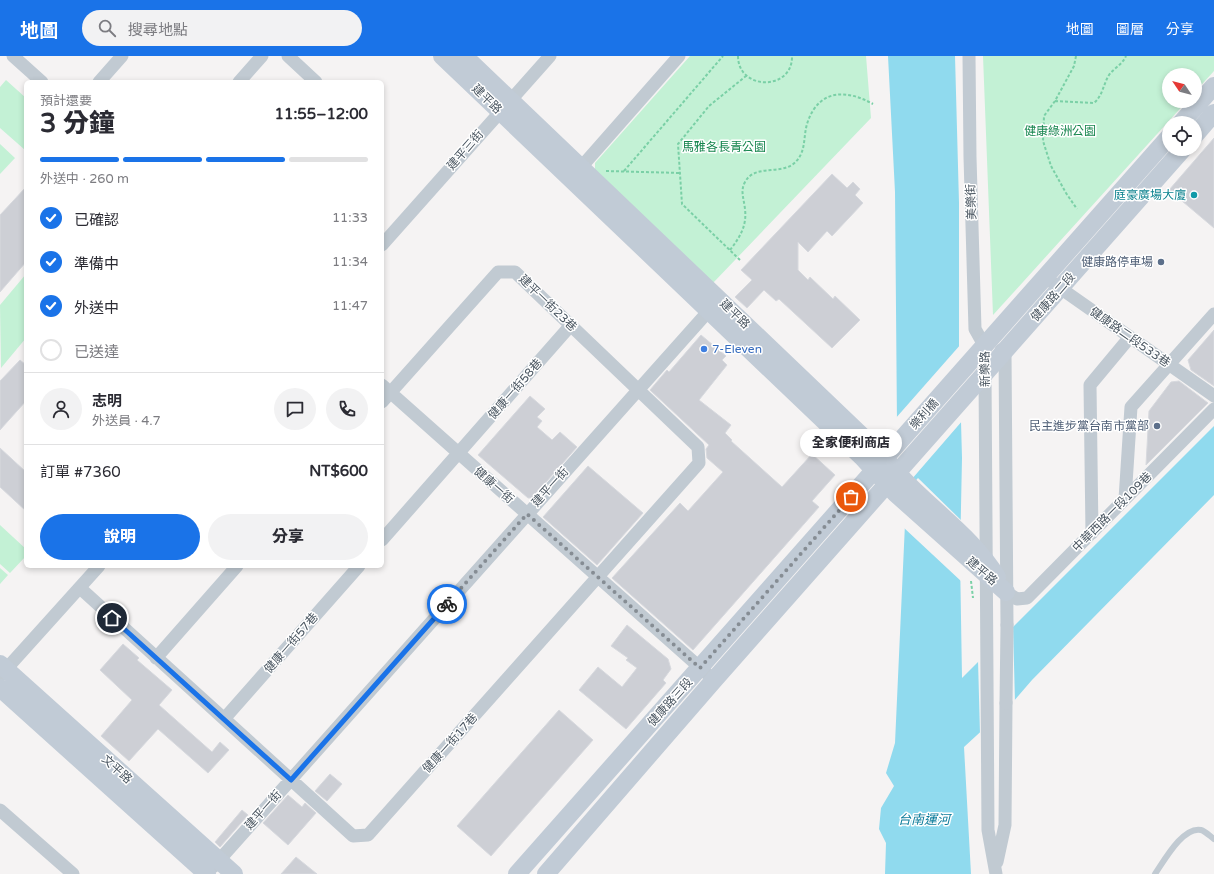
<!DOCTYPE html>
<html lang="zh-TW">
<head>
<meta charset="utf-8">
<style>
  :root { --surface:#fff; --page:#f2f2f3; --text:#2b2b33; --muted:#7c7c81; --line:#e1e1e2; --accent:#1a73e8 }
  body { margin:0; font-family:"Varela Round","Noto Sans TC",sans-serif; background:var(--page); color:var(--text); height:100vh; display:flex; flex-direction:column; font-size:15px; white-space:nowrap }
  * { box-sizing:border-box; margin:0 }
  p { font-size:13px; color:var(--muted) }
  .icon { flex:none; width:22px; height:22px; fill:none; stroke:currentColor; stroke-width:2; stroke-linecap:round; stroke-linejoin:round }
  .map { position:relative; flex:1; overflow:hidden }
  .sheet { position:absolute; left:24px; top:24px; width:360px; height:488px; display:flex; flex-direction:column; background:var(--surface); border-radius:6px; box-shadow:0 2px 6px #0003 }
  .sheet>* { flex:none }
  .needle { width:26px; rotate:305deg }
  .tools { position:absolute; left:1162px; top:12px; display:grid; gap:8px }
  .tools a { display:grid; place-items:center; width:40px; height:40px; border-radius:50%; background:var(--surface); box-shadow:0 2px 6px #0003; font-size:20px }
  .pin { position:absolute; display:grid; place-items:center; width:34px; height:34px; color:#fff; margin:-17px; border:2px solid #fff; border-radius:50%; box-shadow:0 1px 4px #0007 }
  .courier { position:absolute; display:grid; place-items:center; width:40px; height:40px; margin:-20px; border:3px solid #1a73e8; border-radius:50%; background:#fff; color:#222; box-shadow:0 1px 5px #0007 }
  .bubble { position:absolute; height:28px; border-radius:14px; background:var(--surface); box-shadow:0 2px 6px #0003; font-size:13px; font-weight:800; line-height:28px; text-align:center }
  .summary em { font-style:normal; font-weight:800 }
  .summary div { display:flex; flex-direction:column-reverse }
  .summary { display:flex; align-items:center; justify-content:space-between; height:68px; padding:0 16px }
  h1 { font-size:26px; font-weight:800; line-height:30px }
  .bar { display:grid; grid-template-columns:repeat(4,1fr); gap:6px 4px; align-content:center; height:48px; padding:0 16px }
  .bar i { height:5px; border-radius:3px; background:var(--line) }
  .bar .active { background:var(--accent) }
  .bar p { grid-column:span 4 }
  .line { display:flex; align-items:center; gap:10px; padding:0 16px; border-top:1px solid var(--line) }
  .line div { flex:1 }
  .round { display:grid; place-items:center; flex:none; width:42px; height:42px; border-radius:21px; background:var(--page) }
  ol { padding:0 16px; list-style:none }
  li { display:flex; align-items:center; gap:12px; height:44px }
  li p { margin-inline-start:auto }
  li .icon { padding:4px; border-radius:50%; background:var(--accent); color:#fff; stroke-width:4 }
  li:last-child { color:var(--muted) }
  li i { width:22px; height:22px; border:2px solid var(--line); border-radius:50% }
  .button { display:flex; gap:8px; margin-top:auto; padding:8px 16px }
  .button a { flex:1; height:46px; border-radius:24px; background:var(--accent); color:#fff; font-size:16px; font-weight:800; line-height:46px; text-align:center }
  .button a+a { background:var(--page); color:var(--text) }
  header { display:flex; align-items:center; gap:24px; box-sizing:border-box; height:56px; padding:0 20px; background:var(--accent); color:#fff }
  header strong { font-size:19px }
  nav { display:flex; gap:22px; margin-inline-start:auto; font-size:14px }
  .search { width:280px; height:36px; background:var(--page); display:flex; align-items:center; gap:10px; box-sizing:border-box; padding:0 14px; border-radius:22px; color:var(--muted); font-size:15px }
  .map>svg:first-child { display:block }
</style>
</head>
<body>
<header>
<strong>地圖</strong>
<div class="search"><svg class="icon" aria-label="search" viewBox="0 0 24 24"><circle cx="10" cy="10" r="6"/><path d="M15 15l6 6"/></svg>搜尋地點</div>
<nav><a>地圖</a><a>圖層</a><a>分享</a></nav>
</header>
<div class="map">
<svg width="1214" height="818" viewBox="0 0 1214 818">
  <rect width="100%" height="100%" fill="#f5f3f3"/>
  <path fill="#c3f1d5" d="M690 0H866L871 62 713 227 595 116V107Z
    M983 0H1214V15L1195 36V19H1169V45H1187L993 259Z
    M6 24 26 42 25 94 0 72V31Z
    M0 88 15 102 0 118Z
    M26 218V282L1 312 0 249Z
    M0 469 26 493V500L10 517 0 508Z
    M0 512 8 519 0 528Z"/>
  <path fill="#90daee" d="M888 0H955L959 147V292L962 402 960 501 962 622 1214 370V439L1032 624 1013 646 964 691 971 818H885L886 787 879 773 881 752 894 730 886 717 895 687 907 424 897 369 895 136Z"/>
  <path fill="#f5f3f3" d="M961 288 963 364 905 431 895 363Z
    M918 422 963 466 962 526 903 471 904 437Z
    M1013 569 1015 647 980 678 978 604Z"/>
  <path fill="#cdcfd5" stroke="#d7d9de" d="M1214 82V172L1169 134Z
    M832 118 847 132 853 126 860 133 855 139 863 147 832 180 827 175 808 196 798 186V214L808 224 810 221 833 243 835 240 860 264 832 292 779 243 776 245 764 234 747 252 735 241 752 224 741 214Z
    M26 131V206L0 236V159Z
    M1214 274V330L1191 314 1188 304Z
    M701 279 726 300 722 304 727 309 699 344 731 369 725 377 732 384 731 385 782 431 812 398 835 419 812 445 819 451 693 594 612 522 680 447 688 455 723 416 707 402 706 393 709 389 650 334 667 314 669 316Z
    M20 304 26 309V345L0 374V325Z
    M1179 325 1208 347 1146 409 1149 355 1171 326Z
    M530 340 545 353 537 361 542 365 537 371 552 384 560 376 577 391 532 442H528L478 399Z
    M0 392 26 416V455L0 431Z
    M588 410 643 457 597 509 543 461Z
    M627 569 668 603 671 613 663 624 666 627 626 673 579 634 598 611 622 631 637 612 626 604 628 602 611 590Z
    M123 588 139 602 137 604 172 634 159 649 212 696 220 686 229 694 208 717 158 673 129 705 101 680 132 644 100 614Z
    M559 654 593 684 491 800 457 770Z
    M330 718 342 728 327 745 315 735Z
    M288 739 302 751 305 747 316 757 288 789 263 767Z
    M242 754 248 759 220 791 215 786Z
    M296 801 317 818H281Z"/>
  <g fill="none" stroke-linecap="round" stroke-linejoin="round">
    <path stroke="#7ad0a6" stroke-width="2" stroke-dasharray="3 2" stroke-linecap="butt" d="M738 0C738 35 793 35 792 0
      M1076 0 1074 10 1055 45 1044 60 1043 85 1051 110 1066 137 1077 153
      M1055 45 1094 47C1103 39 1103 29 1109 19 1114 12 1122 9 1126 0
      M606 115 680 117
      M624 115 723 0
      M730 194C740 181 747 170 745 153 744 143 740 135 745 126 754 109 777 118 792 109 808 97 802 81 808 65 820 32 848 34 873 48
      M740 204 682 148 678 88 709 50 746 20
      M971 525 973 542"/>
    <path stroke="#c1cad2" stroke-width="6" d="M1155 818C1164 805 1183 770 1201 774 1205 775 1210 780 1214 783"/>
    <path stroke="#c1cad2" stroke-width="13" d="M13 0 42 26
      M288 0 316 26
      M969 0 970 101 975 273 984 289 985 318 988 774 996 818
      M99 26 122 0
      M239 26 262 0
      M576 117 679 0
      M382 189 550 0
      M1053 227 1214 340
      M1001 294 1005 295 1007 569
      M382 329 714 624
      M1125 443 1131 351 1214 258
      M1092 477 1090 329 1130 281
      M382 484 571 269
      M80 532 353 780 368 779 699 407 698 391 515 216H498L382 346
      M1006 536 1017 543 1027 542 1214 353
      M156 602 237 510
      M0 620 99 510
      M224 663 359 510
      M0 754 73 818
      M997 806 1005 769 1006 647
      M213 811 714 249"/>
    <path stroke="#c1cbd6" stroke-width="18" d="M442 0 862 401 895 437 1006 536
      M464 0 885 402C918 446 969 475 997 521
      M1181 67 1214 30
      M1195 79 1214 57
      M0 608 234 818
      M0 632 207 818
      M517 818 1169 81
      M546 818 714 624 1183 93"/>
    <path stroke="#c1cad2" stroke-width="13" d="M1006 647 1007 569"/>
  </g>
  <g fill="none" stroke-linecap="round" stroke-linejoin="round">
    <path stroke="#868d94" stroke-width="4" stroke-dasharray="0 7.2" d="M447 548 527 458 700 612 851 441"/>
    <path stroke="#1a73e8" stroke-width="5" d="M112 562 291 724 447 548"/>
  </g>
  <circle fill="#0f9aa8" stroke="#fff" stroke-width="1.5" cx="1194" cy="139" r="4"/>
  <g fill="#5c6f8a" stroke="#fff" stroke-width="1.5">
    <circle cx="1161" cy="206" r="4"/>
    <circle cx="1157" cy="370" r="4"/>
  </g>
  <circle fill="#3f7fe0" stroke="#fff" stroke-width="1.5" cx="704" cy="293" r="4"/>
  <g text-anchor="middle" dominant-baseline="central" stroke-width="3" stroke-linejoin="round" paint-order="stroke">
    <g font-size="12" fill="#4a5661" stroke="#fff">
      <text transform="translate(487 43) rotate(44)">建平路</text>
      <text transform="translate(465 94) rotate(-49)">建平三街</text>
      <text transform="translate(971 146) rotate(-92)">美樂街</text>
      <text transform="translate(1053 241) rotate(-49)">健康路二段</text>
      <text transform="translate(548 247) rotate(44)">建平一街23巷</text>
      <text transform="translate(735 258) rotate(44)">建平路</text>
      <text transform="translate(1130 281) rotate(35)">健康路二段533巷</text>
      <text transform="translate(985 313) rotate(-91)">新樂路</text>
      <text transform="translate(515 333) rotate(-49)">健康一街58巷</text>
      <text transform="translate(924 358) rotate(-48)">樂利橋</text>
      <text transform="translate(494 429) rotate(41)">健康一街</text>
      <text transform="translate(550 431) rotate(-48)">建平一街</text>
      <text transform="translate(1112 456) rotate(-45)">中華西路一段109巷</text>
      <text transform="translate(982 515) rotate(40)">建平路</text>
      <text transform="translate(291 587) rotate(-49)">健康一街57巷</text>
      <text transform="translate(670 646) rotate(-48)">健康路三段</text>
      <text transform="translate(450 687) rotate(-48)">健康一街17巷</text>
      <text transform="translate(117 713) rotate(42)">文平路</text>
      <text transform="translate(263 754) rotate(-48)">建平一街</text>
    </g>
    <g font-size="12" fill="#17864f" stroke="#fff">
      <text x="1060" y="75">健康綠洲公園</text>
      <text x="724" y="91">馬雅各長青公園</text>
    </g>
    <g font-size="12" fill="#0d838f" stroke="#fff" text-anchor="end">
      <text x="1186" y="139">庭豪廣場大廈</text>
    </g>
    <g font-size="12" fill="#4e5e75" stroke="#fff" text-anchor="end">
      <text x="1153" y="206">健康路停車場</text>
      <text x="1149" y="370">民主進步黨台南市黨部</text>
    </g>
    <g font-size="12" fill="#366cbe" stroke="#fff" text-anchor="start">
      <text x="712" y="293">7-Eleven</text>
    </g>
    <g font-size="13" font-style="italic" fill="#0c7c9b" stroke="#fff">
      <text x="924" y="764">台南運河</text>
    </g>
  </g>
</svg>
<div class="tools">
<a><svg class="needle" viewBox="-14 -14 28 28"><path d="M0-13l5 13h-10z" fill="#e53935"/><path d="M0 13l5-13h-10z" fill="#7c7c81"/></svg></a>
<a><svg class="icon" aria-label="locate" viewBox="0 0 24 24"><circle cx="12" cy="12" r="6"/><path d="M12 2v4M12 18v4M2 12h4M18 12h4"/></svg></a>
</div>
<div class="pin" style="left:851px;top:441px;background:#ea580c"><svg class="icon" aria-label="bag" viewBox="0 0 24 24"><path d="M5 8h14l-1 12H6zM9 8a3 3 0 0 1 6 0"/></svg></div>
<div class="pin" style="left:112px;top:562px;background:#1f2937"><svg class="icon" aria-label="home" viewBox="0 0 24 24"><path d="M3 11l9-7 9 7M6 9v11h12V9"/></svg></div>
<div class="courier" style="left:447px;top:548px"><svg class="icon" aria-label="bike" viewBox="0 0 24 24"><circle cx="6" cy="16" r="4"/><circle cx="18" cy="16" r="4"/><path d="M6 16l4-8h5l3 8M10 8l3 8H6M13 5h3"/></svg></div>
<div class="bubble" style="left:800px;top:373px;width:102px">全家便利商店</div>
<section class="sheet">
<div class="summary"><div><h1>3 分鐘</h1><p>預計還要</p></div><em>11:55–12:00</em></div>
<div class="bar"><i class="active"></i><i class="active"></i><i class="active"></i><i></i><p>外送中 · 260 m</p></div>
<ol>
<li><svg class="icon" aria-label="check" viewBox="0 0 24 24"><path d="M5 12l5 5 9-10"/></svg>已確認<p>11:33</p></li>
<li><svg class="icon" aria-label="check" viewBox="0 0 24 24"><path d="M5 12l5 5 9-10"/></svg>準備中<p>11:34</p></li>
<li><svg class="icon" aria-label="check" viewBox="0 0 24 24"><path d="M5 12l5 5 9-10"/></svg>外送中<p>11:47</p></li>
<li><i></i>已送達</li>
</ol>
<div class="line" style="height:72px"><a class="round"><svg class="icon" aria-label="person" viewBox="0 0 24 24"><circle cx="12" cy="8" r="4"/><path d="M4 21q1-7 8-7t8 7"/></svg></a><div><b>志明</b><p>外送員 · 4.7</p></div><a class="round"><svg class="icon" aria-label="chat" viewBox="0 0 24 24"><path d="M4 5h16v11H9l-5 4z"/></svg></a><a class="round"><svg class="icon" aria-label="phone" viewBox="0 0 24 24"><path d="M5 4h4l2 5-3 2q2 4 5 5l2-3 5 2v4C11 20 4 13 5 4z"/></svg></a></div>
<div class="line" style="height:52px"><div>訂單 #7360</div><b>NT$600</b></div>
<div class="button"><a>說明</a><a>分享</a></div>
</section>
</div>
</body>
</html>
